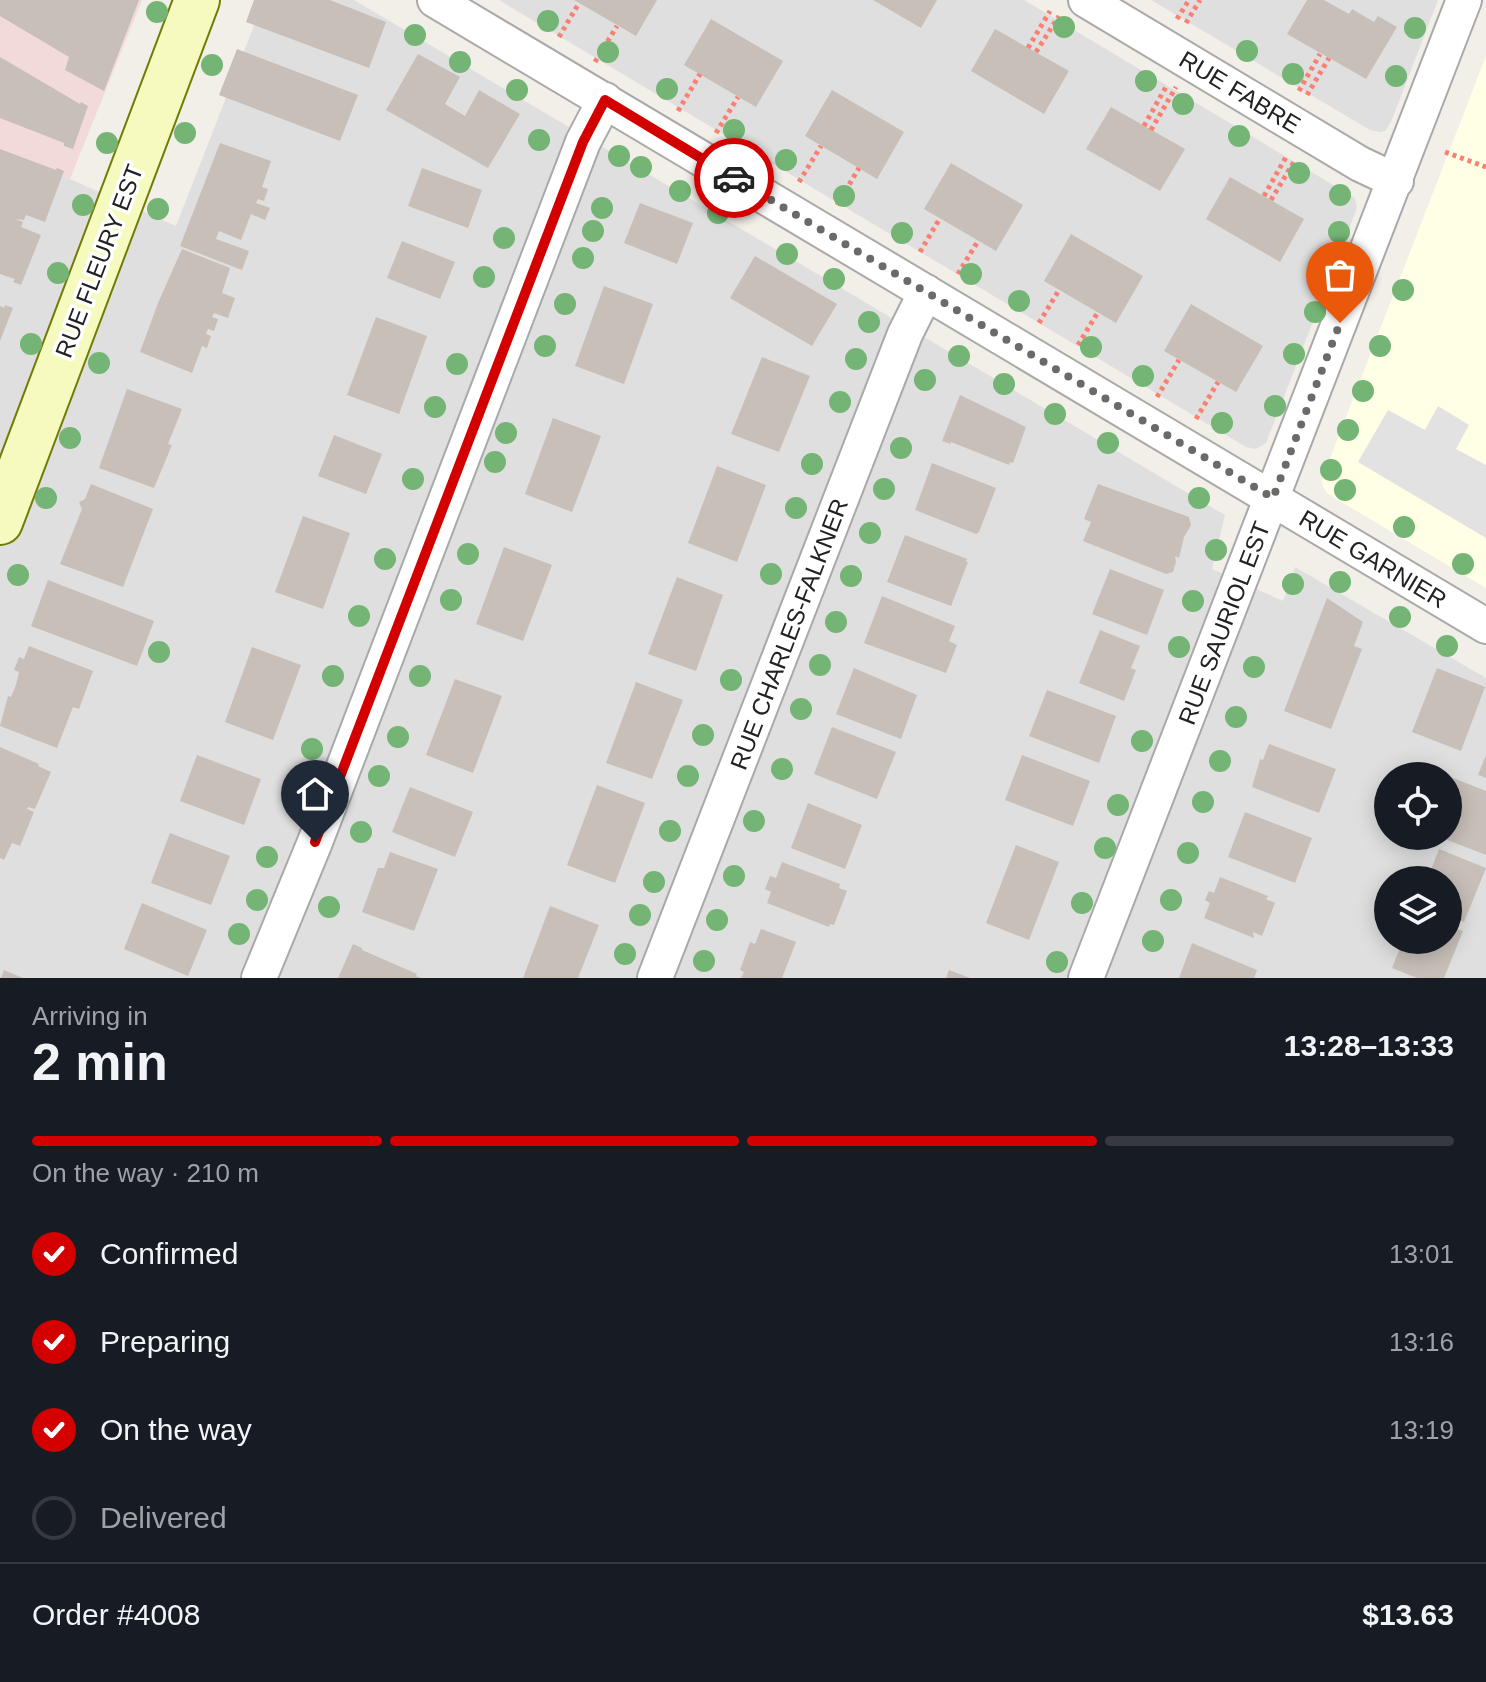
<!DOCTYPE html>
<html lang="en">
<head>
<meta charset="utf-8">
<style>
  :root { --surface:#171b24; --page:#20242c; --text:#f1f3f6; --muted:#9ea1a6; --line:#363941; --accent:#d40000 }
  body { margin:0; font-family:Helvetica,sans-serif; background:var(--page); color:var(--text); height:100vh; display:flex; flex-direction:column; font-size:30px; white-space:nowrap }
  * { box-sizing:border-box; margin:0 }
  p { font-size:26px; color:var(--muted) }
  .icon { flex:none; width:44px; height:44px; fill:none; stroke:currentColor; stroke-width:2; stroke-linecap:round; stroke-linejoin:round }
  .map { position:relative; height:978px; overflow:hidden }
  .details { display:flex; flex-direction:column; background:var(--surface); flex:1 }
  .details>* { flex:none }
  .fabs { position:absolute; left:1374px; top:762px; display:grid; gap:16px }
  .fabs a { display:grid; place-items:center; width:88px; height:88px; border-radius:50%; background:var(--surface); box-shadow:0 4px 20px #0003; font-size:40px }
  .pin { position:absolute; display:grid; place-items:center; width:68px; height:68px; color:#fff; margin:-82px -34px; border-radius:50% 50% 50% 0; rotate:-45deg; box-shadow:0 0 8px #0007 }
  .pin .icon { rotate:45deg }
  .courier { position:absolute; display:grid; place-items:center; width:80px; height:80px; margin:-40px; border:6px solid #d40000; border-radius:50%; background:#fff; color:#222; box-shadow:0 2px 10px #0007 }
  .headline em { font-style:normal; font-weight:800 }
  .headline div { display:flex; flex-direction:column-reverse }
  .headline { display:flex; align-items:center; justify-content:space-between; height:136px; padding:0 32px }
  h1 { font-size:52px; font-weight:800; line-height:60px }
  .bar { display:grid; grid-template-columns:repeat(4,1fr); gap:12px 8px; align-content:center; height:96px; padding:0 32px }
  .bar i { height:10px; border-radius:6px; background:var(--line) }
  .bar .current { background:var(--accent) }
  .bar p { grid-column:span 4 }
  .line { display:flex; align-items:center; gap:20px; padding:0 32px; border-top:2px solid var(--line) }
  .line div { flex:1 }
  ol { padding:0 32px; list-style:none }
  li { display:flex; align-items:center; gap:24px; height:88px }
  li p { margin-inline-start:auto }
  li .icon { padding:8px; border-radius:50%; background:var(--accent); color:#fff; stroke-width:4 }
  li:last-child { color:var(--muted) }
  li i { width:44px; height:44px; border:4px solid var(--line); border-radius:50% }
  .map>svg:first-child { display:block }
</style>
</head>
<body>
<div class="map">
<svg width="1486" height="978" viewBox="0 0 1486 978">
  <rect width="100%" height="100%" fill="#f2efe9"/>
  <path fill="#e0dfdf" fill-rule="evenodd" d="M264 0H354L1225 515 1212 569 1283 601 1295 567 1486 678V978H0V148L176 226ZM1388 776H1448V836H1388ZM1388 880H1448V940H1388Z
    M499 0H1024L1355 198 1357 208 1266 443 1256 449 1246 447Z
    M1151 0H1438L1391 122 1385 131 1379 132 1370 130Z"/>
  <path fill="#f2dad9" d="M0 0H142L70 179 0 148Z"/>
  <path fill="#ffffe5" d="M1486 56V588L1328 494 1323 487 1322 479Z"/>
  <path fill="#e2e2e2" d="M1438 406 1469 425 1456 449 1486 465V538L1358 462 1388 410 1425 430Z"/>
  <path fill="#c7bfb8" d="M0 0H139L104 91 65 70 69 57 0 16Z
    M254 0H330L386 22 369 68 246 22Z
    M574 0H657L636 36Z
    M873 0H937L921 28Z
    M1307 0H1324L1349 14 1352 9 1374 22 1378 16 1397 27 1366 79 1287 34Z
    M711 19 783 61 756 107 684 65Z
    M995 29 1069 71 1044 114 971 71Z
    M237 49 358 95 340 141 219 95Z
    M418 54 460 77 445 104 465 116 479 90 520 114 488 168 386 110Z
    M0 57 80 104 81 102 88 106 73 149 64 146V143L0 118Z
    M832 90 904 132 877 179 805 136Z
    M1111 107 1185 149 1160 191 1086 149Z
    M220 143 271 161 262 187 268 189 264 201 258 199 256 203 270 208 265 220 251 214 241 240 219 231 216 239 249 251 242 270 180 246Z
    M0 149 56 170 57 168 64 171 45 222 26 215 24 220 15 219 23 222 21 227 41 235 21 285 13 282 15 279 0 274Z
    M951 163 1023 205 996 251 924 209Z
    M422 168 482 190 468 228 408 206Z
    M1230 177 1304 219 1280 262 1206 219Z
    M640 203 693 223 677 264 624 243Z
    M1071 234 1143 276 1116 323 1044 281Z
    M402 241 455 262 440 299 387 278Z
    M182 249 230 268 222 293 235 298 228 318 214 313 212 317 218 319 214 331 208 329 206 334 211 336 207 348 202 346 192 373 140 352 158 303Z
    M755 256 837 304 812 346 730 298Z
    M604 286 653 304 624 384 575 366Z
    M1191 304 1263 346 1236 392 1164 351Z
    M5 305 13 308 0 341V306L4 308Z
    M376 317 427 336 399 414 347 395Z
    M762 357 810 376 779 452 731 434Z
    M127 389 182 409 168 444 172 445 154 488 99 468Z
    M960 395 1026 427 1013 463 1010 462 1009 465 951 442V444L942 441Z
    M553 418 601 436 572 512 525 494Z
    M334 435 382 454 366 494 318 476Z
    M932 463 996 488 979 532 976 534 915 510Z
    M717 466 766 485 737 562 688 543Z
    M91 484 153 509 123 587 60 564 82 509 79 502 85 499Z
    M1098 484 1189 517 1191 525 1184 537 1179 558 1175 556 1176 562 1173 572 1166 574 1083 541 1091 522 1084 519Z
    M303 516 350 533 323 609 275 592Z
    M905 535 967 559 966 562H968L951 606 887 582Z
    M504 547 552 565 523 641 476 624Z
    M1110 569 1164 590 1147 635 1092 614Z
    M677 577 723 595 696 671 648 654Z
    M48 580 154 621 137 666 31 626Z
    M882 596 955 626 949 641 957 645 946 673 864 643Z
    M1327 598 1363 622 1354 646 1362 649 1331 729 1284 711Z
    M1100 630 1140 646 1131 668 1136 670 1124 701 1079 683Z
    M29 646 93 671 79 709 73 707 57 748 0 726 8 696 11 697 16 685 19 672 14 670 19 657 24 659Z
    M252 647 301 665 273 740 225 722Z
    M854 668 917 695 901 739 836 714Z
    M1437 668 1485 687 1461 751 1412 732Z
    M455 679 502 696 473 773 426 755Z
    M636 682 683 700 652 779 606 763Z
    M1047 690 1116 716 1099 763 1029 736Z
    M832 727 896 752 877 799 814 774Z
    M1269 744 1336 769 1319 813 1252 787 1260 759 1263 760Z
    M0 747 39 764 38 766 51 772 35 809 28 807 27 809 34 812 20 846 12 843 4 860 0 858Z
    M197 755 261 779 244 825 180 801Z
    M1022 755 1090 781 1073 826 1005 800Z
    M1486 755V778L1478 775Z
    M1448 776 1486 791V855L1437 836H1448Z
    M597 785 645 803 615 883 567 865Z
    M410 787 473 812 455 857 392 832Z
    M808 803 862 825 845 869 791 848Z
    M1245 812 1312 838 1295 883 1228 857Z
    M170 833 230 856 211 905 151 883Z
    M1016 845 1059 862 1029 940 986 923Z
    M1439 849 1486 868 1464 922 1448 916V880H1427Z
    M390 852 438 869 414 931 362 912 378 868H384Z
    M782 862 840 884 839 888 847 891 834 925 830 924 829 927 767 903 771 892 765 889 770 876 776 878Z
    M1220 877 1268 896 1266 899 1275 903 1262 936 1253 932 1254 938 1204 918 1210 903 1205 900 1209 891 1214 893Z
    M142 903 207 930 188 976 124 949Z
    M550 906 599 925 578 978H523Z
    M1448 926 1463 931 1444 978H1417L1392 968 1403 940H1448Z
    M761 929 796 942 782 978H741L744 972 740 970 750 942 755 944Z
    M1192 943 1257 970 1254 978H1179Z
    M353 944 362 948V950L417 974 416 976 421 978H338Z
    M4 970 23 978H1Z
    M949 970 970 978H946Z"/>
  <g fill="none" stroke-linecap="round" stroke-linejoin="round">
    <defs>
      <path id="street" d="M435 0 1486 626
        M1086 0 1360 164 1396 181
        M259 978 315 842 583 142 605 100
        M655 978 905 334 926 292
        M1086 978 1464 0"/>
      <path id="secondary" d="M0 522 197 0"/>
    </defs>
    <use href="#street" stroke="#a9a9a9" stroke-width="38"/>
    <use href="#secondary" stroke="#707d05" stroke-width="48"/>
    <path stroke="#fa8072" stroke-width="5" stroke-dasharray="4 4" stroke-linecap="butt" d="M1177 19 1189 0
      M1186 23 1200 0
      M559 37 579 3
      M1028 48 1050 11
      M1036 52 1059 16
      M595 62 617 26
      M1299 91 1320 54
      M1307 95 1329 58
      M678 111 700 74
      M1144 126 1167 85
      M1151 130 1176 87
      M716 133 738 97
      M1445 152 1486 167
      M799 182 821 146
      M1264 196 1286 157
      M1271 200 1295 160
      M837 205 859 168
      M920 252 940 218
      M958 274 978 241
      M1039 323 1059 290
      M1078 345 1098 312
      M1157 397 1179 360
      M1196 419 1218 382"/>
    <use href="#street" stroke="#fff" stroke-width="34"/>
    <use href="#secondary" stroke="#f7fabf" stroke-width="44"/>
  </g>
  <g fill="#74b475">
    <circle cx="157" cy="12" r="11"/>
    <circle cx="548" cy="21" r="11"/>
    <circle cx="1064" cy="27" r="11"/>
    <circle cx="1415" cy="28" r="11"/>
    <circle cx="415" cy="35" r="11"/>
    <circle cx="1247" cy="51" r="11"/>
    <circle cx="608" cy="52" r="11"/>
    <circle cx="460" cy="62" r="11"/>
    <circle cx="212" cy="65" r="11"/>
    <circle cx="1293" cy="74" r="11"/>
    <circle cx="1396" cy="76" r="11"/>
    <circle cx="1146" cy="81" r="11"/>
    <circle cx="667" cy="89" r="11"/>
    <circle cx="517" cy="90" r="11"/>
    <circle cx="1183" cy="104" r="11"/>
    <circle cx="734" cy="130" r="11"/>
    <circle cx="185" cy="133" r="11"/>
    <circle cx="1239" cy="136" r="11"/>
    <circle cx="539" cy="140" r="11"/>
    <circle cx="107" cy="143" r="11"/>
    <circle cx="619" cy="156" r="11"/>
    <circle cx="786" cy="160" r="11"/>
    <circle cx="641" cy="167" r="11"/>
    <circle cx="1299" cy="173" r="11"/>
    <circle cx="680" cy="191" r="11"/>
    <circle cx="1340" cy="195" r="11"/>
    <circle cx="844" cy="196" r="11"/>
    <circle cx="83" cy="205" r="11"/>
    <circle cx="602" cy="208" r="11"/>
    <circle cx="158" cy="209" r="11"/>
    <circle cx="718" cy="213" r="11"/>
    <circle cx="593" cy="231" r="11"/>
    <circle cx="1339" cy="232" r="11"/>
    <circle cx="902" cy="233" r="11"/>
    <circle cx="504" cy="238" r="11"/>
    <circle cx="787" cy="254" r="11"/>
    <circle cx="583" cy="258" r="11"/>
    <circle cx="58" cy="273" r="11"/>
    <circle cx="971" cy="274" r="11"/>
    <circle cx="484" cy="277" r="11"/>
    <circle cx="834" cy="279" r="11"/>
    <circle cx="1403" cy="290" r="11"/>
    <circle cx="1019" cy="301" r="11"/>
    <circle cx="565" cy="304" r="11"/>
    <circle cx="1315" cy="312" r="11"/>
    <circle cx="869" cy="322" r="11"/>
    <circle cx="31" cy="344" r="11"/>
    <circle cx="545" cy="346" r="11"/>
    <circle cx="1380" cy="346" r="11"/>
    <circle cx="1091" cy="347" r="11"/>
    <circle cx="1294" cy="354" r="11"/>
    <circle cx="959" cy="356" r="11"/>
    <circle cx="856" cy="359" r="11"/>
    <circle cx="99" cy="363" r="11"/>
    <circle cx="457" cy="364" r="11"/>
    <circle cx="1143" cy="376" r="11"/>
    <circle cx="925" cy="380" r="11"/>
    <circle cx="1004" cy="384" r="11"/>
    <circle cx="1363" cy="391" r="11"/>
    <circle cx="840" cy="402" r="11"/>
    <circle cx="1275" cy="406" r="11"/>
    <circle cx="435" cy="407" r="11"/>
    <circle cx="1055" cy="414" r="11"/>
    <circle cx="1222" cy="423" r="11"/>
    <circle cx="1348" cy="430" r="11"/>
    <circle cx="506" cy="433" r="11"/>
    <circle cx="70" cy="438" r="11"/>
    <circle cx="1108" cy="443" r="11"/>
    <circle cx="901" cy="448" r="11"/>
    <circle cx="495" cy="462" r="11"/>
    <circle cx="812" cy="464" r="11"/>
    <circle cx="1331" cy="470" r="11"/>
    <circle cx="413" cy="479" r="11"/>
    <circle cx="884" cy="489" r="11"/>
    <circle cx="1345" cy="490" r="11"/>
    <circle cx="46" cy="498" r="11"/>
    <circle cx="1199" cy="498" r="11"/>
    <circle cx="796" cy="508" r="11"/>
    <circle cx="1404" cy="527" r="11"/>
    <circle cx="870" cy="533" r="11"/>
    <circle cx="1216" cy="550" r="11"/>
    <circle cx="468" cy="554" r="11"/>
    <circle cx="385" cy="559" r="11"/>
    <circle cx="1463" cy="564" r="11"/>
    <circle cx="771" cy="574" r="11"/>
    <circle cx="18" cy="575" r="11"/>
    <circle cx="851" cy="576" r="11"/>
    <circle cx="1340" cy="582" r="11"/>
    <circle cx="1293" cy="584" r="11"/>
    <circle cx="451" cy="600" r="11"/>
    <circle cx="1193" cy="601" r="11"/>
    <circle cx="359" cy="616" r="11"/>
    <circle cx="1400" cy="617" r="11"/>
    <circle cx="836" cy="622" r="11"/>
    <circle cx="1447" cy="646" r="11"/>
    <circle cx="1179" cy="647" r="11"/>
    <circle cx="159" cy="652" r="11"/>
    <circle cx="820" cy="665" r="11"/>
    <circle cx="1254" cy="667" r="11"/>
    <circle cx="333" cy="676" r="11"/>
    <circle cx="420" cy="676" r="11"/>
    <circle cx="731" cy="680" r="11"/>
    <circle cx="801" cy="709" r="11"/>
    <circle cx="1236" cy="717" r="11"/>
    <circle cx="703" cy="735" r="11"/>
    <circle cx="398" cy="737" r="11"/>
    <circle cx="1142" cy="741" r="11"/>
    <circle cx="312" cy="749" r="11"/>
    <circle cx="1220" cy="761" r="11"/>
    <circle cx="782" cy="769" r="11"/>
    <circle cx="379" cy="776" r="11"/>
    <circle cx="688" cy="776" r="11"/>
    <circle cx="297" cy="793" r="11"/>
    <circle cx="1203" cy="802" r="11"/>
    <circle cx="1118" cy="805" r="11"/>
    <circle cx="754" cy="821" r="11"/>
    <circle cx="670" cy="831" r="11"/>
    <circle cx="361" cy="832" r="11"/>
    <circle cx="1105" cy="848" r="11"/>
    <circle cx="1188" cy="853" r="11"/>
    <circle cx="267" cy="857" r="11"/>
    <circle cx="734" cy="876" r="11"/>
    <circle cx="654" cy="882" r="11"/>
    <circle cx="257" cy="900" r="11"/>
    <circle cx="1171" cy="900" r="11"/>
    <circle cx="1082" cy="903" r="11"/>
    <circle cx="329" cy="907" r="11"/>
    <circle cx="640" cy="915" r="11"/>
    <circle cx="717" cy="920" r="11"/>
    <circle cx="239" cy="934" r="11"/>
    <circle cx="1153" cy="941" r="11"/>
    <circle cx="625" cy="954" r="11"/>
    <circle cx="704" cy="961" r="11"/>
    <circle cx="1057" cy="962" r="11"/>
  </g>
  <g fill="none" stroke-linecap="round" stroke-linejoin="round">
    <path stroke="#6b6a68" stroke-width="8" stroke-dasharray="0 14.4" d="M734 178 1273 498 1340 323"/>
    <path stroke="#d40000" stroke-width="10" d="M315 842 583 142 605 100 734 178"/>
  </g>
  <g text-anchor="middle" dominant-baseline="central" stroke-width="7" stroke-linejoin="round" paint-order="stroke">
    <g font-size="24" fill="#222" stroke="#fff">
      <text transform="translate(1240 92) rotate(31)">RUE FABRE</text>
      <text transform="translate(99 261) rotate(-69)">RUE FLEURY EST</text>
      <text transform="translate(1373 559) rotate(31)">RUE GARNIER</text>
      <text transform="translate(1224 623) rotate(-69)">RUE SAURIOL EST</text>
      <text transform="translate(789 634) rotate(-69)">RUE CHARLES-FALKNER</text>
    </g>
  </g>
</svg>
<div class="fabs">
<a><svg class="icon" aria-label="locate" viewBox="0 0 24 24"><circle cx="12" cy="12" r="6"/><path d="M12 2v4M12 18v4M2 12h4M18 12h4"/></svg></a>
<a><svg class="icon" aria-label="layers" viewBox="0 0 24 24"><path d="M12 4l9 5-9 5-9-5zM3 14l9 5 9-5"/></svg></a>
</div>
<div class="pin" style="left:1340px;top:323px;background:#ea580c"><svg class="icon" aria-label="bag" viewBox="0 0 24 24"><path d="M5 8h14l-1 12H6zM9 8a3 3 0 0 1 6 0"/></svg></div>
<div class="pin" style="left:315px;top:842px;background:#1f2937"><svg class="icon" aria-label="home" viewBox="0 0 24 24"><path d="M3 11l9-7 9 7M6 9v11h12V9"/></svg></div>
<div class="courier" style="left:734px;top:178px"><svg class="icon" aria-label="car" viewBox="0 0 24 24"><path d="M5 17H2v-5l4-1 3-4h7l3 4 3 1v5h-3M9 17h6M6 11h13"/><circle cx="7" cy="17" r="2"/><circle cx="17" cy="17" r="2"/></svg></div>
</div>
<section class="details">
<div class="headline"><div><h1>2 min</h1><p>Arriving in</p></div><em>13:28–13:33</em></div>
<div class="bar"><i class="current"></i><i class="current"></i><i class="current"></i><i></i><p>On the way · 210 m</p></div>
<ol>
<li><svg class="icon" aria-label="check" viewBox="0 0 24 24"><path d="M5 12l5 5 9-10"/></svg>Confirmed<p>13:01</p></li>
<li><svg class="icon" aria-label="check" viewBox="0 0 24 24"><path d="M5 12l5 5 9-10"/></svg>Preparing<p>13:16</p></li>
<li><svg class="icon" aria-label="check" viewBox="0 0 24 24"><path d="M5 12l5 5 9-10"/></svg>On the way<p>13:19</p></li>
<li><i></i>Delivered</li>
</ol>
<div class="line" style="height:104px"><div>Order #4008</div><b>$13.63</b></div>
</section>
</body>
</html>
